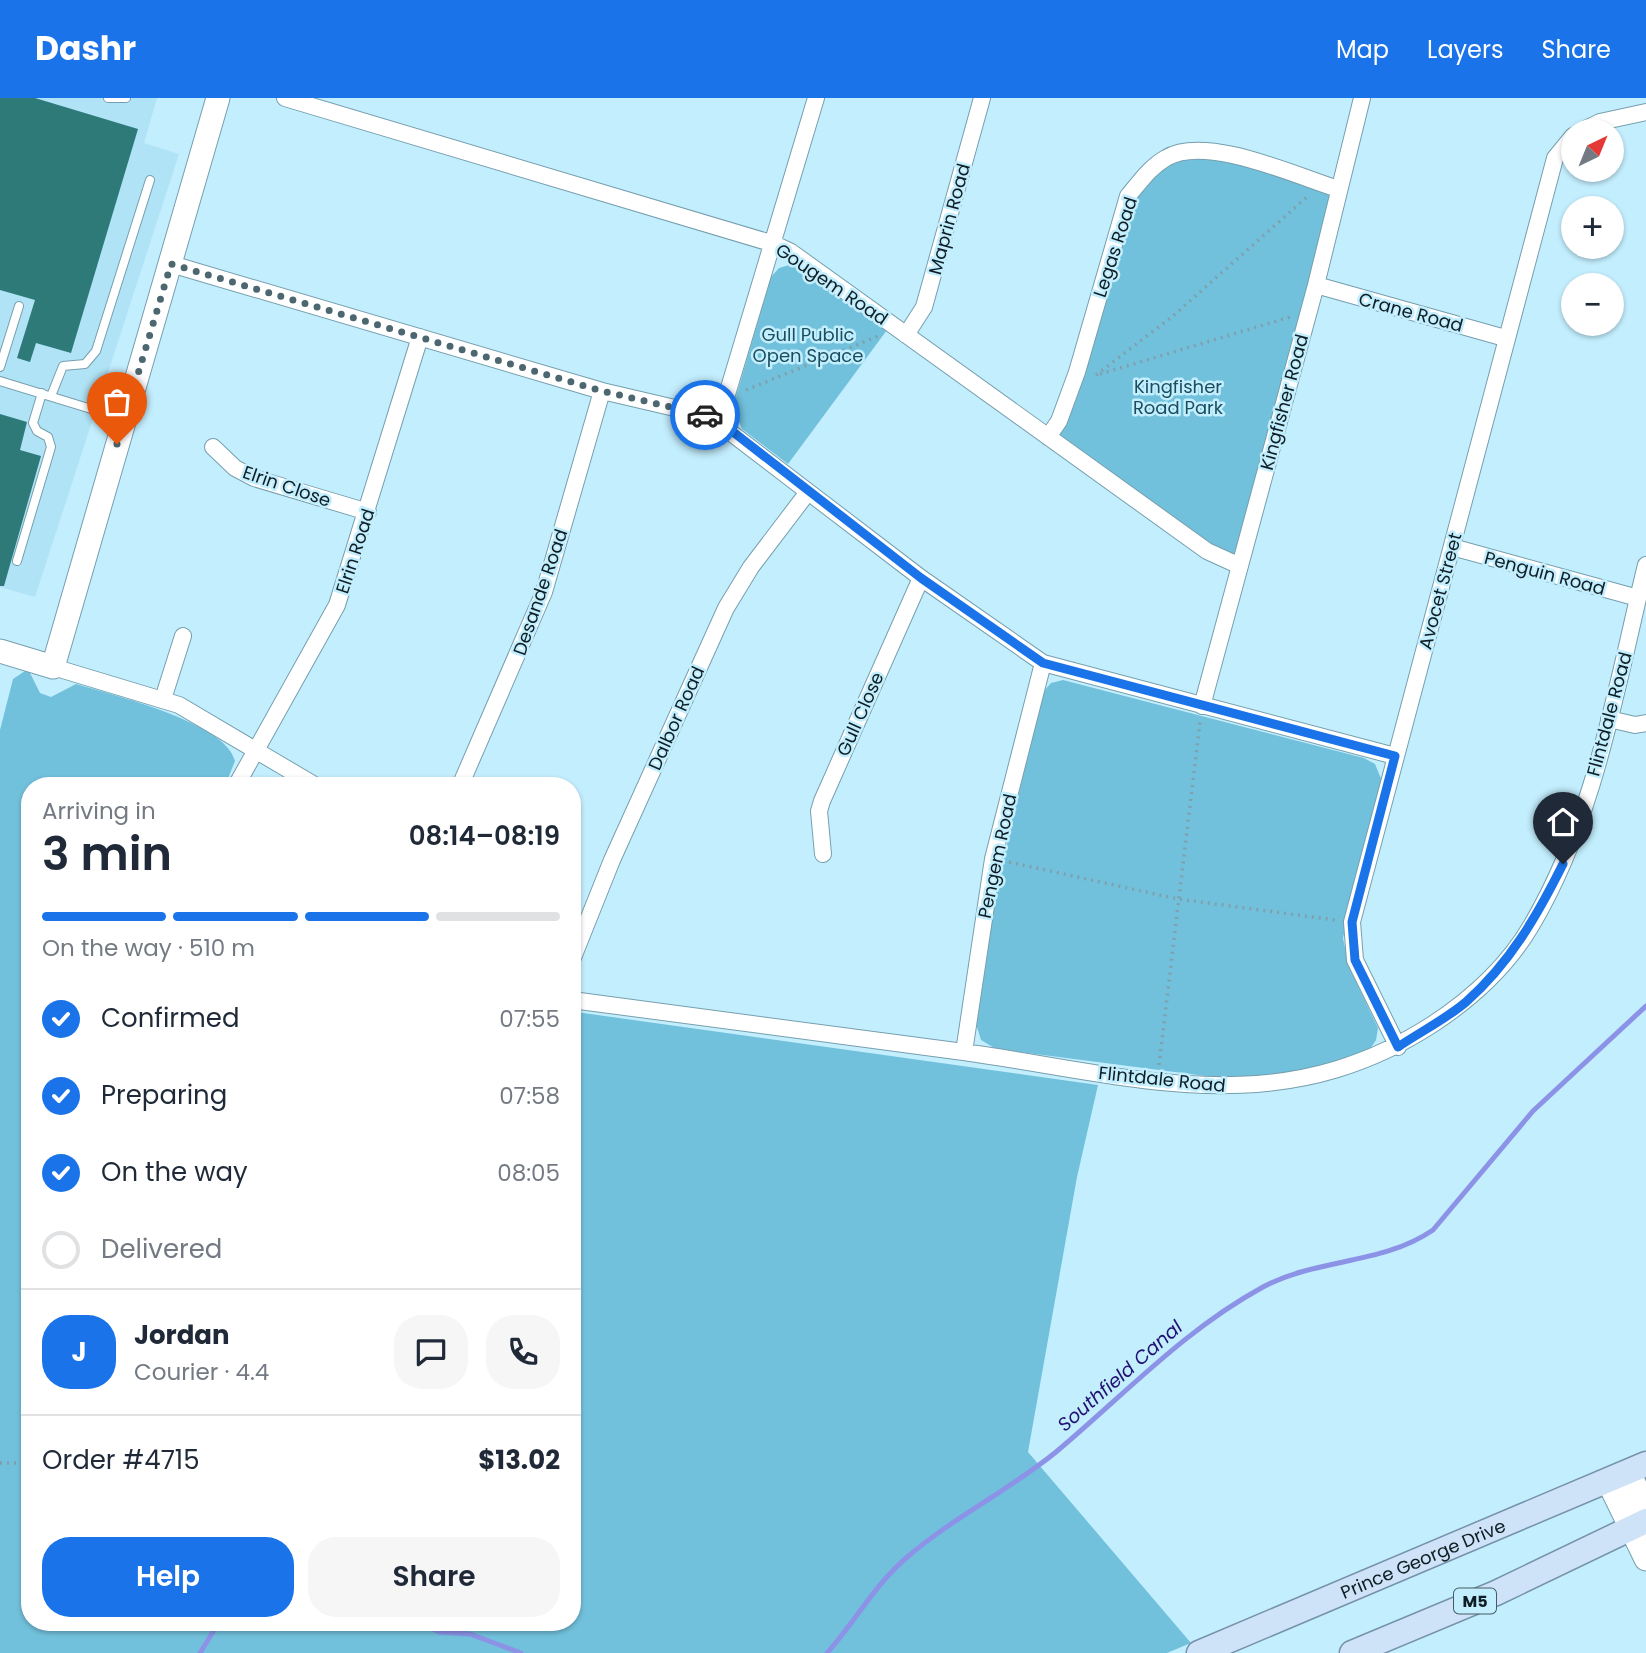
<!DOCTYPE html>
<html lang="en">
<head>
<meta charset="utf-8">
<style>
  :root { --surface:#fff; --page:#f6f6f7; --text:#1f2937; --muted:#747a83; --line:#e0e1e3; --accent:#1a73e8 }
  body { margin:0; font-family:Poppins,sans-serif; background:var(--page); color:var(--text); height:100vh; display:flex; flex-direction:column; font-size:26px; white-space:nowrap }
  * { box-sizing:border-box; margin:0 }
  p { font-size:23px; color:var(--muted) }
  .icon { flex:none; width:38px; height:38px; fill:none; stroke:currentColor; stroke-width:2; stroke-linecap:round; stroke-linejoin:round }
  .map { position:relative; flex:1; overflow:hidden }
  .drawer { position:absolute; left:21px; top:679px; width:560px; height:854px; display:flex; flex-direction:column; background:var(--surface); border-radius:28px; box-shadow:0 2px 5px #0004 }
  .drawer>* { flex:none }
  .needle { width:46px; rotate:43deg }
  .tools { position:absolute; left:1561px; top:21px; display:grid; gap:14px }
  .tools a { display:grid; place-items:center; width:63px; height:63px; border-radius:50%; background:var(--surface); box-shadow:0 2px 5px #0004; font-size:35px }
  .pin { position:absolute; display:grid; place-items:center; width:60px; height:60px; color:#fff; margin:-72px -30px; border-radius:50% 50% 50% 0; rotate:-45deg; box-shadow:0 0 7px #0007 }
  .pin .icon { rotate:45deg }
  .courier { position:absolute; display:grid; place-items:center; width:70px; height:70px; margin:-35px; border:5px solid #1a73e8; border-radius:50%; background:#fff; color:#222; box-shadow:0 2px 9px #0007 }
  .head em { font-style:normal; font-weight:600 }
  .head div { display:flex; flex-direction:column-reverse }
  .head { display:flex; align-items:center; justify-content:space-between; height:119px; padding:0 21px }
  h1 { font-size:46px; font-weight:600; line-height:52px }
  .bar { display:grid; grid-template-columns:repeat(4,1fr); gap:10px 7px; align-content:center; height:84px; padding:0 21px }
  .bar i { height:9px; border-radius:5px; background:var(--line) }
  .bar .on { background:var(--accent) }
  .bar p { grid-column:span 4 }
  .line { display:flex; align-items:center; gap:18px; padding:0 21px; border-top:2px solid var(--line) }
  .line div { flex:1 }
  .round { display:grid; place-items:center; flex:none; width:74px; height:74px; border-radius:28px; background:var(--page) }
  ol { padding:0 21px; list-style:none }
  li { display:flex; align-items:center; gap:21px; height:77px }
  li p { margin-inline-start:auto }
  li .icon { padding:7px; border-radius:50%; background:var(--accent); color:#fff; stroke-width:4 }
  li:last-child { color:var(--muted) }
  li i { width:38px; height:38px; border:4px solid var(--line); border-radius:50% }
  .button { display:flex; gap:14px; margin-top:auto; padding:14px 21px }
  .button a { flex:1; height:80px; border-radius:28px; background:var(--accent); color:#fff; font-size:28px; font-weight:600; line-height:80px; text-align:center }
  .button a+a { background:var(--page); color:var(--text) }
  header { display:flex; align-items:center; gap:42px; box-sizing:border-box; height:98px; padding:0 35px; background:var(--accent); color:#fff }
  header strong { font-size:33px }
  nav { display:flex; gap:38px; margin-inline-start:auto; font-size:24px }
  .map>svg:first-child { display:block }
</style>
</head>
<body>
<header>
<strong>Dashr</strong>
<nav><a>Map</a><a>Layers</a><a>Share</a></nav>
</header>
<div class="map">
<svg width="1646" height="1555" viewBox="0 0 1646 1555">
  <rect width="100%" height="100%" fill="#c3eefe"/>
  <path fill="#b0e3f6" d="M0 0H157L144 45 179 56 35 499 0 489Z"/>
  <path fill="#72c1dc" d="M1191 53 1338 91 1240 468 1048 339 1128 98 1146 75Z
    M789 167 800 170 887 232 788 366 742 331 733 309 771 179 779 170Z
    M28 571 40 595 51 599 76 586C112 597 226 624 235 663L225 688H30V1524H572V915L576 914 1098 987 1077 1079 1028 1354 1191 1545 1167 1555H0V632L13 581Z
    M1063 582 1364 660 1375 666 1382 683 1343 840 1349 869 1378 930 1376 942 1370 951 1343 963 1282 977 1221 980 996 951 981 942 976 926 997 788 1043 594 1051 585Z"/>
  <g fill="none" stroke-linecap="round" stroke-linejoin="round">
    <path stroke="#8c93e7" stroke-width="5" d="M419 1524 439 1534 470 1536 521 1555
      M200 1555 219 1524
      M827 1555C854 1525 874 1488 905 1461 952 1420 1008 1393 1056 1354 1124 1297 1184 1232 1263 1189 1317 1160 1382 1167 1433 1132L1533 1013 1646 908"/>
  </g>
  <path fill="#2d7a79" d="M0 0H35L138 31 71 255 36 245 30 264 17 260 35 202 0 192Z
    M0 316 27 324 20 352 41 358 4 488H0Z"/>
  <g fill="none" stroke-linecap="round" stroke-linejoin="round">
    <defs>
      <path id="lane" d="M108 0H126
        M0 269 19 208
        M0 283 124 321
        M51 298 63 268 85 266 96 253 150 82
        M17 463 51 349 48 339 37 333 33 325 42 295"/>
      <path id="street" d="M285 0 774 146 791 154 1207 453 1240 468
        M1582 33 1600 24 1646 14
        M171 166 602 293 709 318 921 480 1043 565 1395 658
        M1316 187 1505 240
        M906 237 924 209 982 0
        M719 323 816 0
        M1048 339 1059 323 1077 274 1128 98C1140 84 1150 69 1166 60 1206 36 1296 78 1338 91
        M213 349 235 370 254 380 368 414
        M1452 449 1638 500
        M53 569 179 607 316 688
        M163 601 183 538
        M1202 608 1316 187 1362 0
        M1609 621 1635 627 1646 625
        M236 688 337 507 420 239
        M460 688 544 494 602 293
        M823 756 819 713 822 703 921 480
        M572 862 612 762 726 510 751 469 808 394
        M572 902C700 919 828 936 956 953 1128 976 1274 1029 1433 926 1471 901 1508 867 1531 828 1596 718 1616 589 1646 467
        M1398 949 1355 862 1352 824 1555 60 1573 38
        M964 954 993 761 1043 565"/>
      <path id="secondary" d="M0 553 53 569 218 0
        M1629 1374 1646 1412
        M1608 1383 1646 1461"/>
      <g id="primary">
        <path id="s1" d="M1199 1555 1646 1366"/>
        <path d="M1352 1555 1496 1495 1646 1423"/>
      </g>
    </defs>
    <use href="#lane" stroke="#769fae" stroke-width="10"/>
    <use href="#street" stroke="#769fae" stroke-width="18"/>
    <use href="#secondary" stroke="#769fae" stroke-width="25"/>
    <use href="#primary" stroke="#7692ab" stroke-width="27"/>
    <path stroke="#7fa0ac" stroke-width="3.5" stroke-dasharray="2 5" stroke-linecap="butt" d="M1100 276 1290 219
      M1096 277 1173 218 1308 98
      M746 292 881 237
      M1009 764 1178 801 1335 822
      M1159 967 1200 624
      M0 1365H30"/>
    <use href="#lane" stroke="#fff" stroke-width="8"/>
    <use href="#street" stroke="#fff" stroke-width="16"/>
    <use href="#secondary" stroke="#fff" stroke-width="23"/>
    <use href="#primary" stroke="#cee3f8" stroke-width="24"/>
  </g>
  <g fill="none" stroke-linecap="round" stroke-linejoin="round">
    <path stroke="#4d6770" stroke-width="7" stroke-dasharray="0 12.6" d="M117 346 171 166 602 293 705 317"/>
    <path stroke="#1a73e8" stroke-width="9" d="M705 317 719 323 921 480 1043 565 1395 658 1352 824 1355 862 1398 949C1420 934 1446 921 1466 904 1510 865 1537 818 1563 766"/>
  </g>
  <g text-anchor="middle" dominant-baseline="central" stroke-width="5" stroke-linejoin="round" paint-order="stroke">
    <rect fill="#c3eefe" stroke="#445c65" stroke-width="2" x="1454" y="1490.5" width="42" height="25" rx="5"/>
    <g font-size="16" font-weight="bold" fill="#0e1e24">
      <text x="1475" y="1503">M5</text>
    </g>
    <g font-size="18" fill="#0e1e24" stroke="#c3eefe">
      <text transform="translate(949 121) rotate(-75)">Maprin Road</text>
      <text transform="translate(1115 149) rotate(-72)">Legas Road</text>
      <text transform="translate(832 186) rotate(34)">Gougem Road</text>
      <text transform="translate(1411 214) rotate(15)">Crane Road</text>
      <text transform="translate(1284 304) rotate(-75)">Kingfisher Road</text>
      <text transform="translate(287 388) rotate(19)">Elrin Close</text>
      <text transform="translate(355 453) rotate(-72)">Elrin Road</text>
      <text transform="translate(1545 475) rotate(15)">Penguin Road</text>
      <text transform="translate(1440 493) rotate(-75)">Avocet Street</text>
      <text transform="translate(540 494) rotate(-71)">Desande Road</text>
      <text transform="translate(860 616) rotate(-66)">Gull Close</text>
      <text transform="translate(1609 616) rotate(-75)">Flintdale Road</text>
      <text transform="translate(676 620) rotate(-66)">Dalbor Road</text>
      <text transform="translate(997 758) rotate(-78)">Pengem Road</text>
      <text transform="translate(1162 981) rotate(6)">Flintdale Road</text>
      <text stroke="none"><textPath href="#s1" startOffset="243">Prince George Drive</textPath></text>
    </g>
    <g font-size="18" fill="#194e5e" stroke="#c3eefe">
      <text x="808" y="236">Gull Public<tspan x="808" dy="21">Open Space</tspan></text>
      <text x="1178" y="288">Kingfisher<tspan x="1178" dy="21">Road Park</tspan></text>
    </g>
    <g font-size="19" font-style="italic" fill="#231274" stroke="#c3eefe">
      <text transform="translate(1120 1278) rotate(-41)">Southfield Canal</text>
    </g>
  </g>
</svg>
<div class="tools">
<a><svg class="needle" viewBox="-14 -14 28 28"><path d="M0-13l5 13h-10z" fill="#e53935"/><path d="M0 13l5-13h-10z" fill="#747a83"/></svg></a>
<a>+</a>
<a>−</a>
</div>
<div class="pin" style="left:117px;top:346px;background:#ea580c"><svg class="icon" aria-label="bag" viewBox="0 0 24 24"><path d="M5 8h14l-1 12H6zM9 8a3 3 0 0 1 6 0"/></svg></div>
<div class="pin" style="left:1563px;top:766px;background:#1f2937"><svg class="icon" aria-label="home" viewBox="0 0 24 24"><path d="M3 11l9-7 9 7M6 9v11h12V9"/></svg></div>
<div class="courier" style="left:705px;top:317px"><svg class="icon" aria-label="car" viewBox="0 0 24 24"><path d="M5 17H2v-5l4-1 3-4h7l3 4 3 1v5h-3M9 17h6M6 11h13"/><circle cx="7" cy="17" r="2"/><circle cx="17" cy="17" r="2"/></svg></div>
<section class="drawer">
<div class="head"><div><h1>3 min</h1><p>Arriving in</p></div><em>08:14–08:19</em></div>
<div class="bar"><i class="on"></i><i class="on"></i><i class="on"></i><i></i><p>On the way · 510 m</p></div>
<ol>
<li><svg class="icon" aria-label="check" viewBox="0 0 24 24"><path d="M5 12l5 5 9-10"/></svg>Confirmed<p>07:55</p></li>
<li><svg class="icon" aria-label="check" viewBox="0 0 24 24"><path d="M5 12l5 5 9-10"/></svg>Preparing<p>07:58</p></li>
<li><svg class="icon" aria-label="check" viewBox="0 0 24 24"><path d="M5 12l5 5 9-10"/></svg>On the way<p>08:05</p></li>
<li><i></i>Delivered</li>
</ol>
<div class="line" style="height:126px"><b class="round" style="background:var(--accent);color:#fff">J</b><div><b>Jordan</b><p>Courier · 4.4</p></div><a class="round"><svg class="icon" aria-label="chat" viewBox="0 0 24 24"><path d="M4 5h16v11H9l-5 4z"/></svg></a><a class="round"><svg class="icon" aria-label="phone" viewBox="0 0 24 24"><path d="M5 4h4l2 5-3 2q2 4 5 5l2-3 5 2v4C11 20 4 13 5 4z"/></svg></a></div>
<div class="line" style="height:91px"><div>Order #4715</div><b>$13.02</b></div>
<div class="button"><a>Help</a><a>Share</a></div>
</section>
</div>
</body>
</html>
